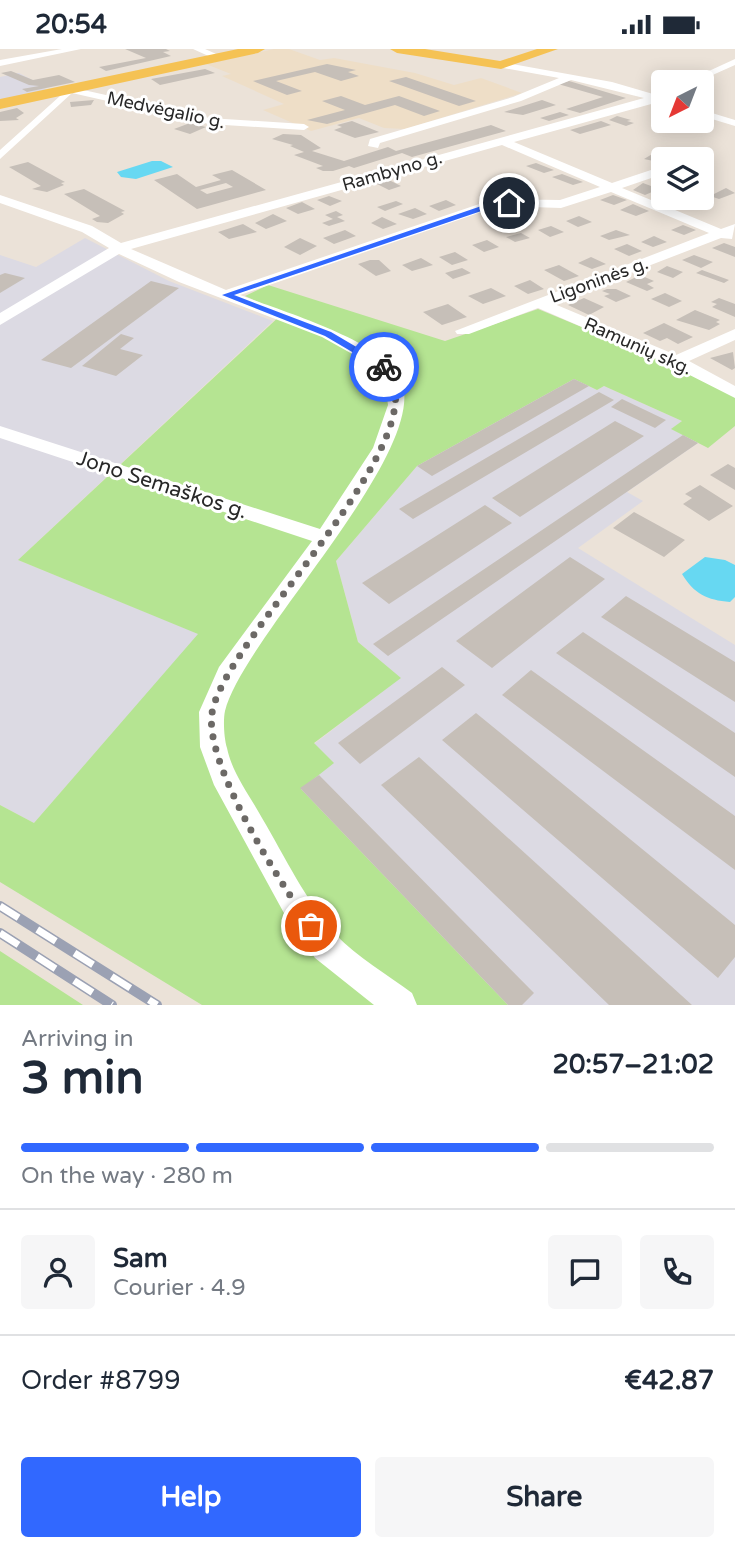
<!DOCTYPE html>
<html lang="en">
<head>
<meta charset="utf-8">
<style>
  :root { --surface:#fff; --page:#f6f6f7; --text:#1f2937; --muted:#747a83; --line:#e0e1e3; --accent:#3168ff }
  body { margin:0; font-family:"Varela Round",sans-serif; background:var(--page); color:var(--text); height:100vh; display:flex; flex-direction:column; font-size:26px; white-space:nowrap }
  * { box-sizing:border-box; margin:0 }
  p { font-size:23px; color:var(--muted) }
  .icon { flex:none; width:38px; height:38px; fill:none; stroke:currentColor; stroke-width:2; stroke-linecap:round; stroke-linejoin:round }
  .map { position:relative; height:956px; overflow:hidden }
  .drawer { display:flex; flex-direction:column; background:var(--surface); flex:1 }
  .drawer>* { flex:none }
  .needle { width:46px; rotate:222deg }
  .buttons { position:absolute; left:651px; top:21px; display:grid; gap:14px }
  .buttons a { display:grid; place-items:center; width:63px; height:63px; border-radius:7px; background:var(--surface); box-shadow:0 4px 18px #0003; font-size:35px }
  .pin { position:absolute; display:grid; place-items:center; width:60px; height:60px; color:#fff; margin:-30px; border:4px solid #fff; border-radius:50%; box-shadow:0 2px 7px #0007 }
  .courier { position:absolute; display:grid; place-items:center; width:70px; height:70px; margin:-35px; border:5px solid #3168ff; border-radius:50%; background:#fff; color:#222; box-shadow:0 2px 9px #0007 }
  .overview em { font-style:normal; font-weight:700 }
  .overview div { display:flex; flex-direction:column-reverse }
  .overview { display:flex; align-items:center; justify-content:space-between; height:119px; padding:0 21px }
  h1 { font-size:46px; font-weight:700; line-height:52px }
  .bar { display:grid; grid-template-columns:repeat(4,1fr); gap:10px 7px; align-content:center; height:84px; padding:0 21px }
  .bar i { height:9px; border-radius:5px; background:var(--line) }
  .bar .current { background:var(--accent) }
  .bar p { grid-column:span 4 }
  .line { display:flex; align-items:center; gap:18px; padding:0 21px; border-top:2px solid var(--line) }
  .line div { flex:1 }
  .round { display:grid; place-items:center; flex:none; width:74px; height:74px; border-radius:7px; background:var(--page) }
  .primary-button { display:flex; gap:14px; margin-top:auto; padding:14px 21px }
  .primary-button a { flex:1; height:80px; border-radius:7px; background:var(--accent); color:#fff; font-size:28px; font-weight:700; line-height:80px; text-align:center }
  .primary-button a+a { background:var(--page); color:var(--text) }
  .status { display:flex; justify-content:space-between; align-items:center; height:49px; padding:0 35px; background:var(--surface); direction:ltr }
  .status svg { height:19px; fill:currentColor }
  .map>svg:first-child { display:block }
</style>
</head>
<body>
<div class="status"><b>20:54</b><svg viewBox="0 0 49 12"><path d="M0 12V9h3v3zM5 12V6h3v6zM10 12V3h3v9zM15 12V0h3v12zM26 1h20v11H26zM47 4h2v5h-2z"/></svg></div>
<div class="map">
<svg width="735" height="956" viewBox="0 0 735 956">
  <rect width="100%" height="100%" fill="#ebe2d8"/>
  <path fill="#dcdae3" d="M19 24 38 34 36 35 50 42 0 53V28Z
    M85 189 169 232 273 272 18 511 199 585 34 774 0 756V206L36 218Z
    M574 330 597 341 604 337 682 372 672 380 698 394 627 443 643 452 578 499 735 596V956H508L300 739 314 695 400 629 358 593 336 512 417 417Z"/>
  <path fill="#eedec7" d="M274 0H289L320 11 334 9 415 24 454 36 481 29 522 44 405 80 384 79 359 69 311 82 263 61 284 55 222 27 231 25 206 15Z"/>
  <path fill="#b5e492" d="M268 236 445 292 538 260 654 308 735 348V377L708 399 671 380 682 372 604 337 597 341 574 330 417 417 336 512 358 593 401 629 314 694 334 714 301 740 508 956H202L0 833V756L34 774 198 585 18 511 283 264 245 247Z
    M0 902 83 956H0Z"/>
  <path fill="#67d8f2" d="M152 112H161L173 118 136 130 121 128 117 123Z
    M705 508 725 511 735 516V548L730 553C707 551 694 545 682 525Z"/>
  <path fill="#c6bfb8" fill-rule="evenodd" d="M125 0H166L170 2 163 3 171 7 106 22 99 18 146 9Z
    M327 15 356 21 348 23 359 27 341 32 315 23 276 32 302 42 287 46 253 32Z
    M205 20 215 24 160 36 151 30Z
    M11 22 33 31 59 26 75 33 27 43 22 40 39 37 29 36 1 24Z
    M406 28 476 52 459 57 389 32Z
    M569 32 626 49 580 64 566 60 603 48 558 35Z
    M341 47 365 56 399 47 440 62 424 67 395 56 327 75 307 71 345 61 322 52Z
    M94 51 91 56 71 58 70 53Z
    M542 51 556 56 523 66 504 63Z
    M17 59 24 64 16 69 19 71 0 72V63Z
    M560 63 569 66 549 72 540 69Z
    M617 67 631 71 627 72 634 74 626 77 609 71Z
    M352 72 379 83 355 89 334 81 342 78 337 76Z
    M601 72 611 76 580 85 570 81Z
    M190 74 206 78 190 85 174 80Z
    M491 76 506 82 412 108 402 104 354 119 349 117 333 122H323L316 119 323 117 294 106 304 103 290 97 293 96 272 90 283 85 301 86 321 99 312 102 344 112 388 98 396 102Z
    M654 104 673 110H663V114L644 110Z
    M28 113 65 133 61 134 64 136 47 143 32 140 41 137 9 118Z
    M536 114 554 121 544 124 526 117Z
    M232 121 266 141 197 160 154 131 177 125 196 138 221 131 212 126ZM226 134 233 138 207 145 200 141Z
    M562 125 583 133 573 136 552 128Z
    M387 130 401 137 389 141 375 134Z
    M643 134 659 140 645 146 633 141Z
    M496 136 507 140 519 142 509 146 484 141Z
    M726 139 735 144 719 150 710 147Z
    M84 140 125 162 121 163 124 165 108 174 97 173 92 170 100 167 64 145Z
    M613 146 627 151 614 156 600 151Z
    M329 147 342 152 330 157 317 151Z
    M446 151 456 156 439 162 429 157Z
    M396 152 403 155 385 162 377 158Z
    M302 153 315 160 298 165 286 159Z
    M633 155 649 162 636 167 620 161Z
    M415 159 427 165 413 170 398 165Z
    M336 162 343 166 337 168 345 172 329 177 322 174 333 170 325 166Z
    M273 165 287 172 266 180 255 174Z
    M579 167 592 173 578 178 566 172Z
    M382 168 397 175 383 180 371 174Z
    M243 175 257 183 229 190 218 183Z
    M683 176 696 181 684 186 671 181Z
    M551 177 564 183 550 188 538 181Z
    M345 181 356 187 334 195 323 189Z
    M616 181 630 186 609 191 600 187Z
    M521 184 530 189 515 193 506 188Z
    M654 187 667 193 653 198 641 193Z
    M300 189 317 197 300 206 284 198Z
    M487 191 499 198 484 203 472 196Z
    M724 194 735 198V208L712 199Z
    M627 195 642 202 629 207 614 200Z
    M455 203 468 211 452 216 439 208Z
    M694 206 713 213 701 219 682 211Z
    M591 208 606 215 592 220 578 214Z
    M421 209 433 216 412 222 402 216Z
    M370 211H379L391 222 376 227 358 215Z
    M559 216 579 227 564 232 544 221Z
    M667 217 683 223 673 229 657 223Z
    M462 219 471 224 453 230 445 224Z
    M702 221 729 231 724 234 696 224Z
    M5 224 25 229 0 244V226Z
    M640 226 654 232 647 235 654 239 647 242 626 233Z
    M530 231 544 240 528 245 514 237Z
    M151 232 179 239 71 319 41 311Z
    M491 239 506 247 483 255 468 247Z
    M607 240H616L631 247 616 253 604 247 610 245 602 242Z
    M665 244 682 252 669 258 651 250Z
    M584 249 604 258 589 266 568 256Z
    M719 249 735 255V268L712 258 717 255 711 253Z
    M448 255 467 268 442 276 423 263Z
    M695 261 720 271 716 273 720 275 709 281 676 271Z
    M664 274 693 288 678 295 667 289 660 292 643 284Z
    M121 285 134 289 120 300 143 306 116 327 82 317Z
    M733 303 735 319 732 321 710 309Z
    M574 330 589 337 432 427 417 417Z
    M599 343 614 351 413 470 399 460Z
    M622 350 666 371 655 379 611 358Z
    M615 372 644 387 520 468 492 449Z
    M683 386 698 394 388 607 373 595Z
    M728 415 735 419V441L710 426Z
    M700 436 733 457 709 472 683 455 692 449 685 445Z
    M485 456 512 474 389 555 362 534Z
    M634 463 685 491 664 508 613 479Z
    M570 508 605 530 492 619 456 592Z
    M626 547 735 613V653L601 568Z
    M583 583 735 684V728L556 604Z
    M442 618 465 636 360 715 338 694Z
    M531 621 735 767V821L502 646Z
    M476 664 735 876V908L718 929 442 691Z
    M419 708 692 956H609L381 736Z
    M319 726 534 944 522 956H508L300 739Z"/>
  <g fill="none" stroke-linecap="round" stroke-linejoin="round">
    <path fill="#fff" fill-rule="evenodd" d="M62 0H81L0 17V11Z
      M193 0H205L223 8 215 10Z
      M735 10V16L697 33H685Z
      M501 13 612 33 653 45 663 42 662 52 514 93 612 134 663 117V125L622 139 721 180 735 175 732 190 721 189 552 254 676 306 735 280V291L689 312 735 337V349L670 316 538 259 469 285H457L455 282 709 184 611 143 561 159 499 157 240 246C279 261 379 291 399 326 439 395 244 586 225 662 223 671 224 689 227 699 232 724 250 747 262 769 285 808 306 852 336 886 357 908 388 926 412 944L417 956H374L315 909 285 866 214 736 200 698 199 663 219 618 312 492 0 389V377L320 480 373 399 388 356 384 329 372 316 322 288 179 233 119 205 0 276V264L109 199 82 183 0 154V146L92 177 121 194 644 49 571 31 521 52 380 94 378 99 368 97 370 90 513 48 559 29 498 18ZM502 96 600 138 560 151 494 150 226 241 131 200Z
      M70 38 209 69 304 75 309 78 304 81 209 75 72 44 0 110V101Z
      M702 61 735 71V77L702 67Z"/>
    <path fill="#f5c254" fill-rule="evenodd" d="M238 0H265L258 4 0 60V50Z
      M390 0H425L500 12 537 0H558L501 20 397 4Z"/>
    <defs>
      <path id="rail" d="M0 857 157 956
        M0 884 112 956"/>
    </defs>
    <use href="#rail" stroke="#9ba1b3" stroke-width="10"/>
    <use href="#rail" stroke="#fff" stroke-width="7" stroke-dasharray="22" stroke-linecap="butt"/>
  </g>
  <path fill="#3168ff" d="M496 152 513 154 499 156 234 246 331 283 387 316V320H381L325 287 222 246Z"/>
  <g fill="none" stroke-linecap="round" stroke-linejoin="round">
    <path stroke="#6c6966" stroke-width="7" stroke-dasharray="0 12.6" d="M311 877C280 834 204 715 212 664 224 588 448 383 384 318"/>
  </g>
  <g text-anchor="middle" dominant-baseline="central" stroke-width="6" stroke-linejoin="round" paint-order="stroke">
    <g font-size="18" fill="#282828" stroke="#fff">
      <text transform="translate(166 61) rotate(12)">Medvėgalio g.</text>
      <text transform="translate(392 122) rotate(-16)">Rambyno g.</text>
      <text transform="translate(599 231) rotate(-20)">Ligoninės g.</text>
      <text transform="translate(638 297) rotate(24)">Ramunių skg.</text>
    </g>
    <g font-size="21" fill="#282828" stroke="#fff">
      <text transform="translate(162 436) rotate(18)">Jono Semaškos g.</text>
    </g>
  </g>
</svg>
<div class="buttons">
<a><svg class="needle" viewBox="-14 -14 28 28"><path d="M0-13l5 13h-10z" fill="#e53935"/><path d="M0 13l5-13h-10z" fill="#747a83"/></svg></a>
<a><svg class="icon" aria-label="layers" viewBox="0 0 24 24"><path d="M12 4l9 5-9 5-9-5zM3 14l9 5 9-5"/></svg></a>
</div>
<div class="pin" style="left:311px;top:877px;background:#ea580c"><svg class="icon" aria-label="bag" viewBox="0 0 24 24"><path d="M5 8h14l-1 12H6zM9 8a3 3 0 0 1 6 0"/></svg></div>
<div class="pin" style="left:509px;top:154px;background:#1f2937"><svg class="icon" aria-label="home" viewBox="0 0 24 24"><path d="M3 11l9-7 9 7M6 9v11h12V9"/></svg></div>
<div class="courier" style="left:384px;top:318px"><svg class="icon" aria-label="bike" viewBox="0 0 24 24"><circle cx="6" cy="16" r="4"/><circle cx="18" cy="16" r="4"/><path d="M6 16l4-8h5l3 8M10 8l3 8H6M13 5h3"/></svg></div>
</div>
<section class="drawer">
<div class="overview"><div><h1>3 min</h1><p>Arriving in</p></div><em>20:57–21:02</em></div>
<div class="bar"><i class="current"></i><i class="current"></i><i class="current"></i><i></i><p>On the way · 280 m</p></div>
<div class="line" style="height:126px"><a class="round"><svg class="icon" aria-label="person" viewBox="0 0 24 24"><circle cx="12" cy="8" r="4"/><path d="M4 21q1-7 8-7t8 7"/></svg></a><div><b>Sam</b><p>Courier · 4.9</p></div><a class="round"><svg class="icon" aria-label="chat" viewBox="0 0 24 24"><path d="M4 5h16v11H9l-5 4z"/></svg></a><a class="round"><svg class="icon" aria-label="phone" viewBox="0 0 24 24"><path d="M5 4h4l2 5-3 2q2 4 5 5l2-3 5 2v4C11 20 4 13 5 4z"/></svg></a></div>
<div class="line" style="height:91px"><div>Order #8799</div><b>€42.87</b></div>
<div class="primary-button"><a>Help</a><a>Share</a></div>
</section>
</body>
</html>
